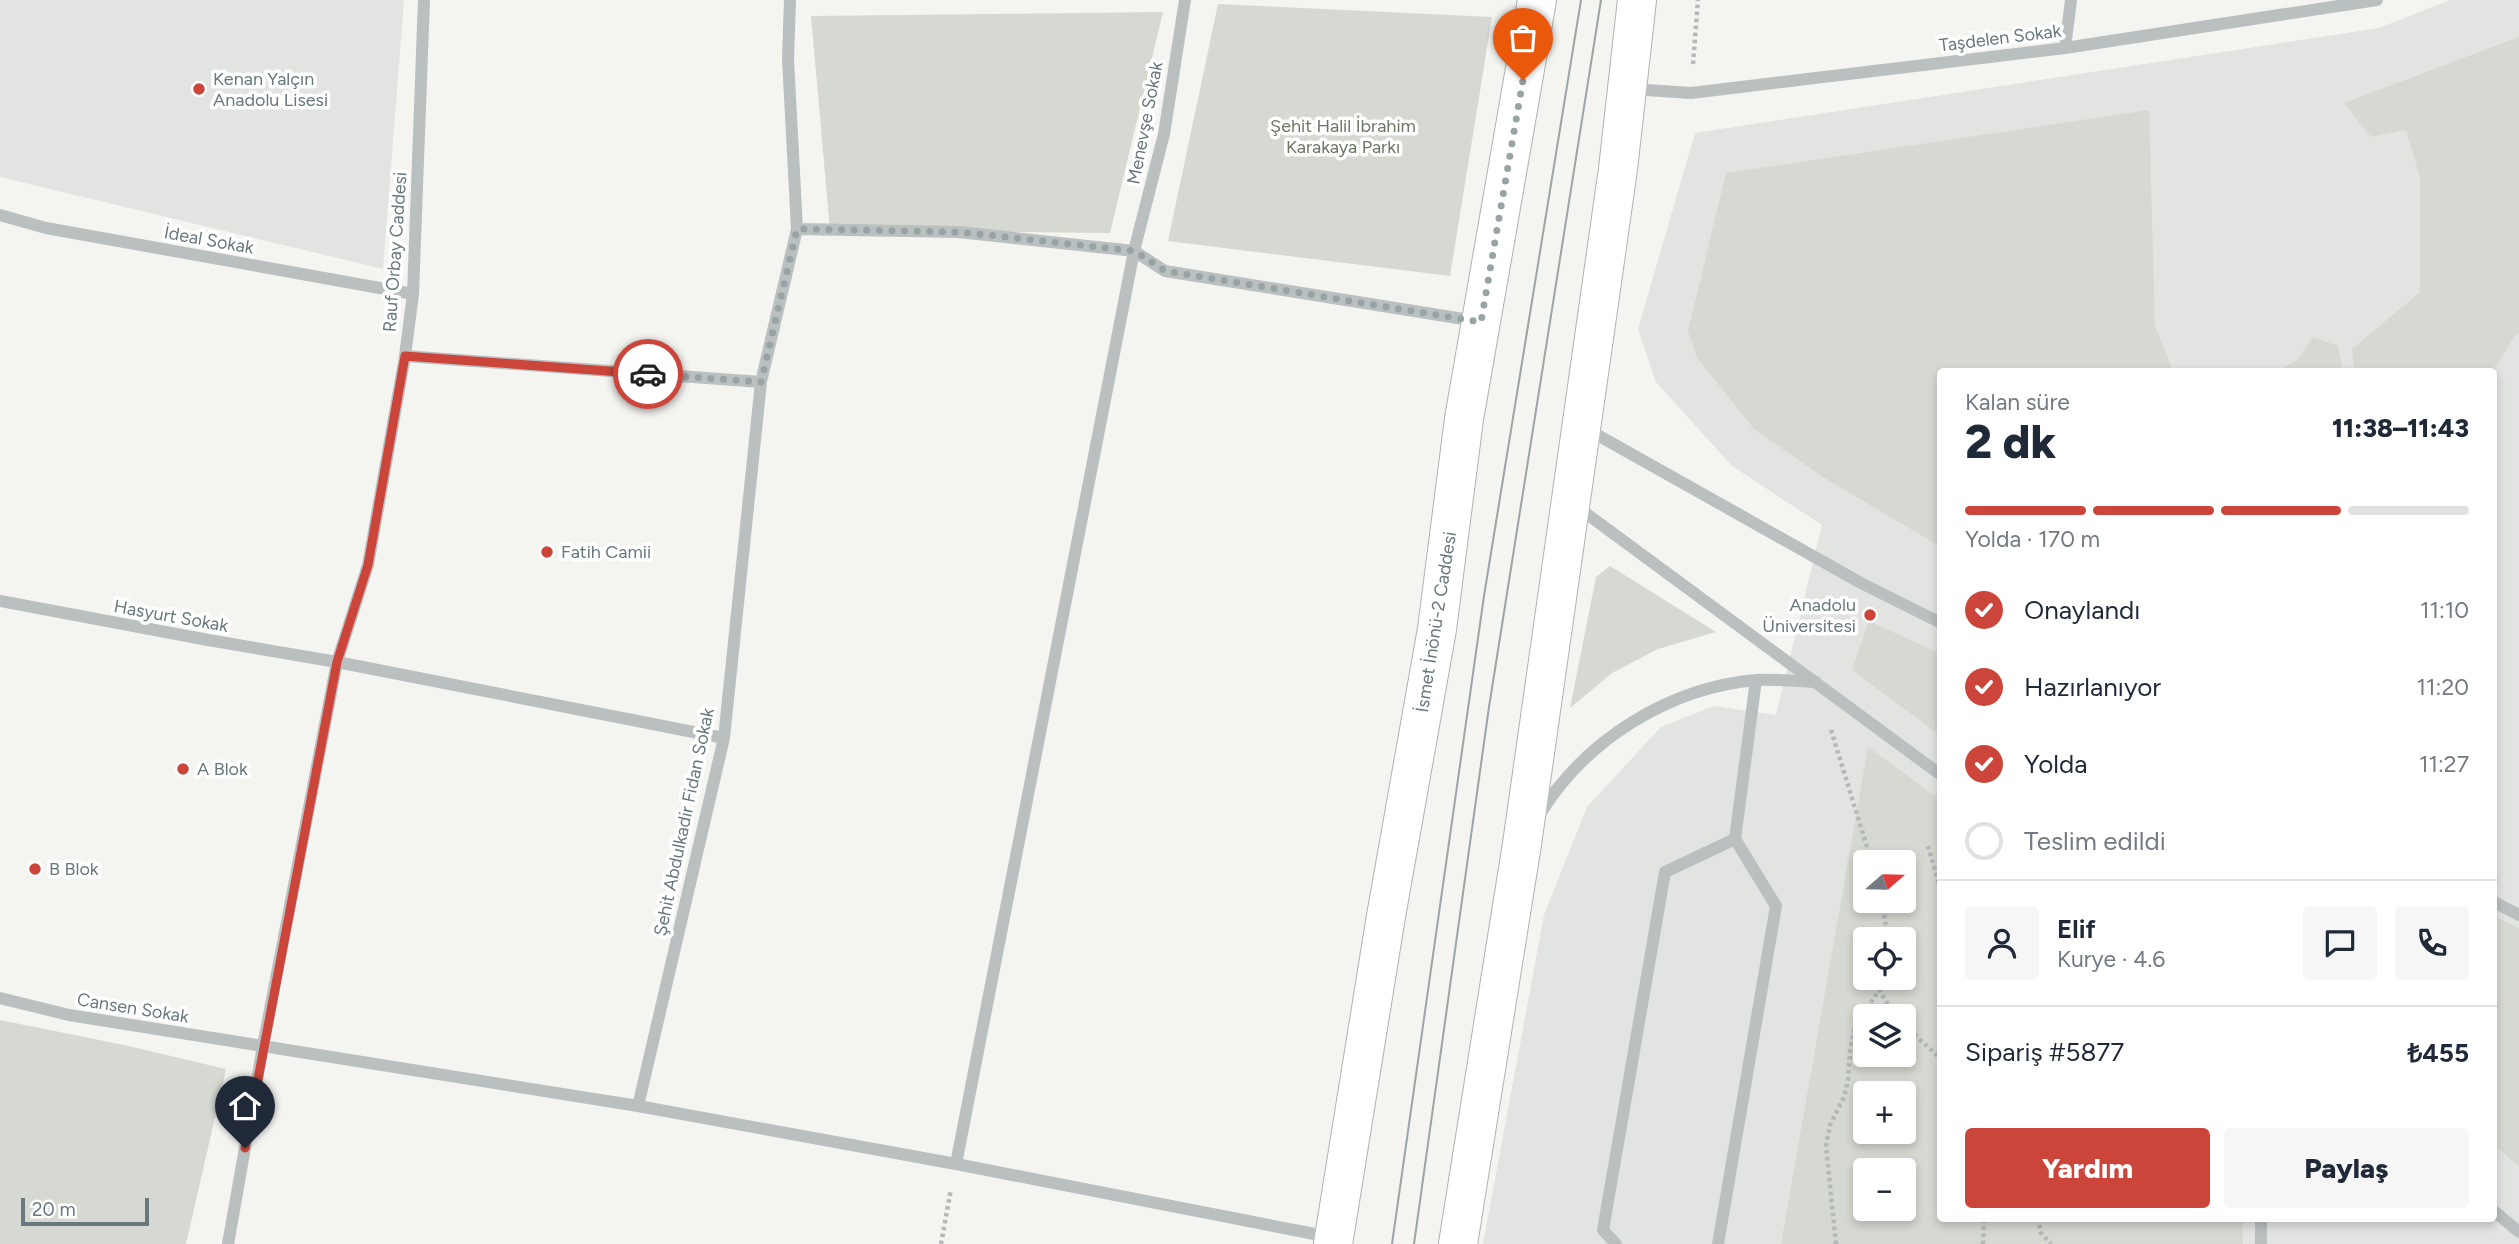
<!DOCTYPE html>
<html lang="tr">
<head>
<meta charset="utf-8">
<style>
  :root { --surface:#fff; --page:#f6f6f7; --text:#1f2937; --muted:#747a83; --line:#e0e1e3; --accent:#cb453b }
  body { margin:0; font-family:Figtree,sans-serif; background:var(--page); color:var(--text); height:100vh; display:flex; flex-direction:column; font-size:26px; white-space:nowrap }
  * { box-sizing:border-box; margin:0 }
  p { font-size:23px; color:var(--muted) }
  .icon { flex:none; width:38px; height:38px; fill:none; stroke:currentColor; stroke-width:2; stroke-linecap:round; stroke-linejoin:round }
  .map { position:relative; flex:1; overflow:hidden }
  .drawer { position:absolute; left:1937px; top:368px; width:560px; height:854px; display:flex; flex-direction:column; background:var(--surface); border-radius:7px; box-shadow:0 4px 10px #0003 }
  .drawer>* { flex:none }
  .needle { width:46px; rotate:70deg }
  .controls { position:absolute; left:1853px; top:850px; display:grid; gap:14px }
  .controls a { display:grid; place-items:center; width:63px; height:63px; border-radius:7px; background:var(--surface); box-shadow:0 4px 10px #0003; font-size:35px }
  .scale { position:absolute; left:21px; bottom:18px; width:128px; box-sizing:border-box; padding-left:7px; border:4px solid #67787e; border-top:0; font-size:19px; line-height:24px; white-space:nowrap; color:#67787e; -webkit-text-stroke:5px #fff; paint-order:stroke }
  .pin { position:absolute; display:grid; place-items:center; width:60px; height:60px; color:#fff; margin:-72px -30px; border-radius:50% 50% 50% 0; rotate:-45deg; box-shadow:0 0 7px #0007 }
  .pin .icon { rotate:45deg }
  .courier { position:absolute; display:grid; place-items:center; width:70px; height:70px; margin:-35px; border:5px solid #cb453b; border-radius:50%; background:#fff; color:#222; box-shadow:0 2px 9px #0007 }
  .summary em { font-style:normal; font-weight:800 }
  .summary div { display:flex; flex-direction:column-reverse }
  .summary { display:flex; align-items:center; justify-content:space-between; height:119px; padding:0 28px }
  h1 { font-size:46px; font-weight:800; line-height:52px }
  .bar { display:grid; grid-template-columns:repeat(4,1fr); gap:10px 7px; align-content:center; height:84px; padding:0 28px }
  .bar i { height:9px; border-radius:5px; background:var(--line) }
  .bar .on { background:var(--accent) }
  .bar p { grid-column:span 4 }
  .line { display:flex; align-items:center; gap:18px; padding:0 28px; border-top:2px solid var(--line) }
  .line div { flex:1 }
  .round { display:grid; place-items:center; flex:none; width:74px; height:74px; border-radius:7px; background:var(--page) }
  ol { padding:0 28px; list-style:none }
  li { display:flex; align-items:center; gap:21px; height:77px }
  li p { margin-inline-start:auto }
  li .icon { padding:7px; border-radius:50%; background:var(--accent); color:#fff; stroke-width:4 }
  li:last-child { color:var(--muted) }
  li i { width:38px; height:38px; border:4px solid var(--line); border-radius:50% }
  .action { display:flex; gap:14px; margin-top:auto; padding:14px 28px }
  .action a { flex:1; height:80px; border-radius:7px; background:var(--accent); color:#fff; font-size:28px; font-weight:800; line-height:80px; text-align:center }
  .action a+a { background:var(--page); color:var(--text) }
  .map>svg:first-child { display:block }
</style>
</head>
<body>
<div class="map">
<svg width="2519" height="1244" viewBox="0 0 2519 1244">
  <rect width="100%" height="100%" fill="#f4f4f1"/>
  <path fill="#e2e4e2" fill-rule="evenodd" d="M0 0H404L383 269 0 177Z
    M2450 0H2519V1244H1483L1544 915 1587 807 1661 727 1714 706 1776 715 1822 525 1732 466 1656 382 1638 329 1695 133 2379 28ZM1941 371H2494V1218H1941ZM1866 863H1904V901H1866ZM1866 940H1904V978H1866ZM1866 1017H1904V1055H1866ZM1866 1094H1904V1132H1866ZM1866 1171H1904V1209H1866Z"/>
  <path fill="#d5d9d1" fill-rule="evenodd" d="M1218 4 1492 17 1450 276 1168 241Z
    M1163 12 1110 233 830 230 811 16Z
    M2519 37V334H2516L2493 371H2354L2352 349 2420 292V177L2406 130 2371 137 2344 103Z
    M2149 110 2155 326 2173 371H1941V547L1823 477 1754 429 1697 358 1688 331 1726 173Z
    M2313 337 2338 346 2343 371H2278L2297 360Z
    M1610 566 1716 632 1658 649 1612 673 1570 708 1596 577Z
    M1869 621 1941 654V736L1852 670Z
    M1868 747 1941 800V1218H2243V1244H1781ZM1866 863H1904V901H1866ZM1866 940H1904V978H1866ZM1866 1017H1904V1055H1866ZM1866 1094H1904V1132H1866ZM1866 1171H1904V1209H1866Z
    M2494 916 2519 928V1167L2494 1145Z
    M0 1020 124 1045 226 1069 186 1244H0Z"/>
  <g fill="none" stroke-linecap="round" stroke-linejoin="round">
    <defs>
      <path id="major" d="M1333 1244 1386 916 1437 629 1464 419 1537 0
        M1458 1244 1522 844 1618 169 1637 0"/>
    </defs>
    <use href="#major" stroke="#aeb3b5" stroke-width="40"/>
    <path stroke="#b4b8b9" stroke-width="4.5" stroke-dasharray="3.5 3.5" stroke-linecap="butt" d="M1693 64 1698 0
      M1831 730 1872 863
      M1928 846 1941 891
      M1882 901 1888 940
      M1879 989 1895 1017
      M1904 1025 1941 1059
      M2039 1218 2040 1232 2051 1244
      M941 1244 951 1189
      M1836 1244 1826 1146 1830 1125 1844 1097 1848 1080 1850 1051 1856 1021 1875 997 1883 978
      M1983 1244 1984 1218"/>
    <path stroke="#babfc0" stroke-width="12" d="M2065 48 2071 0
      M1631 89 1691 93 2065 48 2377 0
      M0 215 46 228 413 294
      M797 229 959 232 1134 251 1165 271 1476 321
      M405 356 761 382
      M1585 428 1861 583 1941 623
      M1576 506 1941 775
      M0 601 208 640 337 662 724 738
      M1540 814C1585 740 1670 687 1757 680 1776 679 1797 681 1816 682
      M2494 902 2519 915
      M0 998 69 1015 638 1106 724 738 761 382 797 229 788 59 790 0
      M638 1106 956 1164 1134 251 1164 134 1185 0
      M956 1164 1330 1237
      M2494 1211 2519 1232
      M2261 1218V1244
      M228 1244 263 1046 337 662 368 565 405 356 413 294 424 0
      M1616 1244 1603 1230 1665 872 1735 839
      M1718 1244 1776 906 1735 839 1756 680"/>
    <use href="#major" stroke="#fff" stroke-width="38"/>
    <path stroke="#9ca4a6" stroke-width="2" d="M1392 1244 1484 596 1581 0
      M1414 1244 1489 707 1601 0"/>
  </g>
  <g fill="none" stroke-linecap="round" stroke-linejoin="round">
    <path stroke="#98a3a6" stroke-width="7" stroke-dasharray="0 12.6" d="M648 374 761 382 797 229 959 232 1135 251 1165 271 1481 322 1523 80"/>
    <path stroke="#cb453b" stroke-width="9" d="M245 1148 337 662 368 565 405 356 648 374"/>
  </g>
  <g fill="#cb453b" stroke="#fff" stroke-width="2.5">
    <circle cx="199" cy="89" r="7"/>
    <circle cx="547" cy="552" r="7"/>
    <circle cx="1870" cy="615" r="7"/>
    <circle cx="183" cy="769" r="7"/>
    <circle cx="35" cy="869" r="7"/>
  </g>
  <g text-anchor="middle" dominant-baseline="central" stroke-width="7" stroke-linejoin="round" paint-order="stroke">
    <g font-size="18" fill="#67787e" stroke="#fff">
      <text transform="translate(2000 38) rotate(-7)">Taşdelen Sokak</text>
      <text transform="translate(1145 123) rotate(-79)">Menevşe Sokak</text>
      <text transform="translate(209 240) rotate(10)">İdeal Sokak</text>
      <text transform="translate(395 252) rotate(-86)">Rauf Orbay Caddesi</text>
      <text transform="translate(171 616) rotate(10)">Hasyurt Sokak</text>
      <text transform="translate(1436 622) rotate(-81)">İsmet İnönü-2 Caddesi</text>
      <text transform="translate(684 822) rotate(-78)">Şehit Abdulkadir Fidan Sokak</text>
      <text transform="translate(133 1008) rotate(9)">Cansen Sokak</text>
    </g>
    <g font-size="18" fill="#67787e" stroke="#fff" text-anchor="start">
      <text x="213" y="79">Kenan Yalçın<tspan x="213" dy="21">Anadolu Lisesi</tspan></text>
      <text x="561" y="552">Fatih Camii</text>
      <text x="1856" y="605" text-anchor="end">Anadolu<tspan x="1856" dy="21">Üniversitesi</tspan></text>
      <text x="197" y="769">A Blok</text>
      <text x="49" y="869">B Blok</text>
    </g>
    <g font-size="18" fill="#6c7665" stroke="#fff">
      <text x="1343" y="126">Şehit Halil İbrahim<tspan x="1343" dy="21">Karakaya Parkı</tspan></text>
    </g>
  </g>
</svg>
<div class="controls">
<a><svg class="needle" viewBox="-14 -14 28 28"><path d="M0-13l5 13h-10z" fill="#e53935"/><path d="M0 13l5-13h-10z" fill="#747a83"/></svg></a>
<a><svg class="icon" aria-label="locate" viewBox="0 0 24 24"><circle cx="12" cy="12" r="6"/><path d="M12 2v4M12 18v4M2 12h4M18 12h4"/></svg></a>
<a><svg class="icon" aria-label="layers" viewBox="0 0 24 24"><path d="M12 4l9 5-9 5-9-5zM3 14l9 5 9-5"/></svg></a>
<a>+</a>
<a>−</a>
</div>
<div class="scale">20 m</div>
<div class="pin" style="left:1523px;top:80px;background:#ea580c"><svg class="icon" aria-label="bag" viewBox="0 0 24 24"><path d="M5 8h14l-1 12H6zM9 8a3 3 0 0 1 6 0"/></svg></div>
<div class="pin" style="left:245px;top:1148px;background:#1f2937"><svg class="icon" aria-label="home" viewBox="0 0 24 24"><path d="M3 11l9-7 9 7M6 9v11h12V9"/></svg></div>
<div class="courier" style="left:648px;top:374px"><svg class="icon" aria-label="car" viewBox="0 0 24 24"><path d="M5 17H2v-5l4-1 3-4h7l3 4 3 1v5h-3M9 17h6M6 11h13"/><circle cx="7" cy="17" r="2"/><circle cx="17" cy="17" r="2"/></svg></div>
<section class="drawer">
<div class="summary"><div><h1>2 dk</h1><p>Kalan süre</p></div><em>11:38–11:43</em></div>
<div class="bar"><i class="on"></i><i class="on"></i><i class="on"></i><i></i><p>Yolda · 170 m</p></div>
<ol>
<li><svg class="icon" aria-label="check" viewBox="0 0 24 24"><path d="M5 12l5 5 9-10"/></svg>Onaylandı<p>11:10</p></li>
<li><svg class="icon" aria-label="check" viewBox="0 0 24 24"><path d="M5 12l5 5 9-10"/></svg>Hazırlanıyor<p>11:20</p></li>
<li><svg class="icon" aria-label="check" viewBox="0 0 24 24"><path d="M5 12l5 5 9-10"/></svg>Yolda<p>11:27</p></li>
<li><i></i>Teslim edildi</li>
</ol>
<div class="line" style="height:126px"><a class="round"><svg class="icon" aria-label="person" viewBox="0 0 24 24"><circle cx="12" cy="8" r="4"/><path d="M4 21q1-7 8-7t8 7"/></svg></a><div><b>Elif</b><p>Kurye · 4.6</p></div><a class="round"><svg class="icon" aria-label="chat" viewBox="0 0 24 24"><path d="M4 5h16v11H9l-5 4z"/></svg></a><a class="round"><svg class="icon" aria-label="phone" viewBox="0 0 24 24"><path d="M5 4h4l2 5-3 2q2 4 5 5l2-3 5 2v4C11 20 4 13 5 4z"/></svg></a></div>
<div class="line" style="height:91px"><div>Sipariş #5877</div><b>₺455</b></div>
<div class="action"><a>Yardım</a><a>Paylaş</a></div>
</section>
</div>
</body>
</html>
